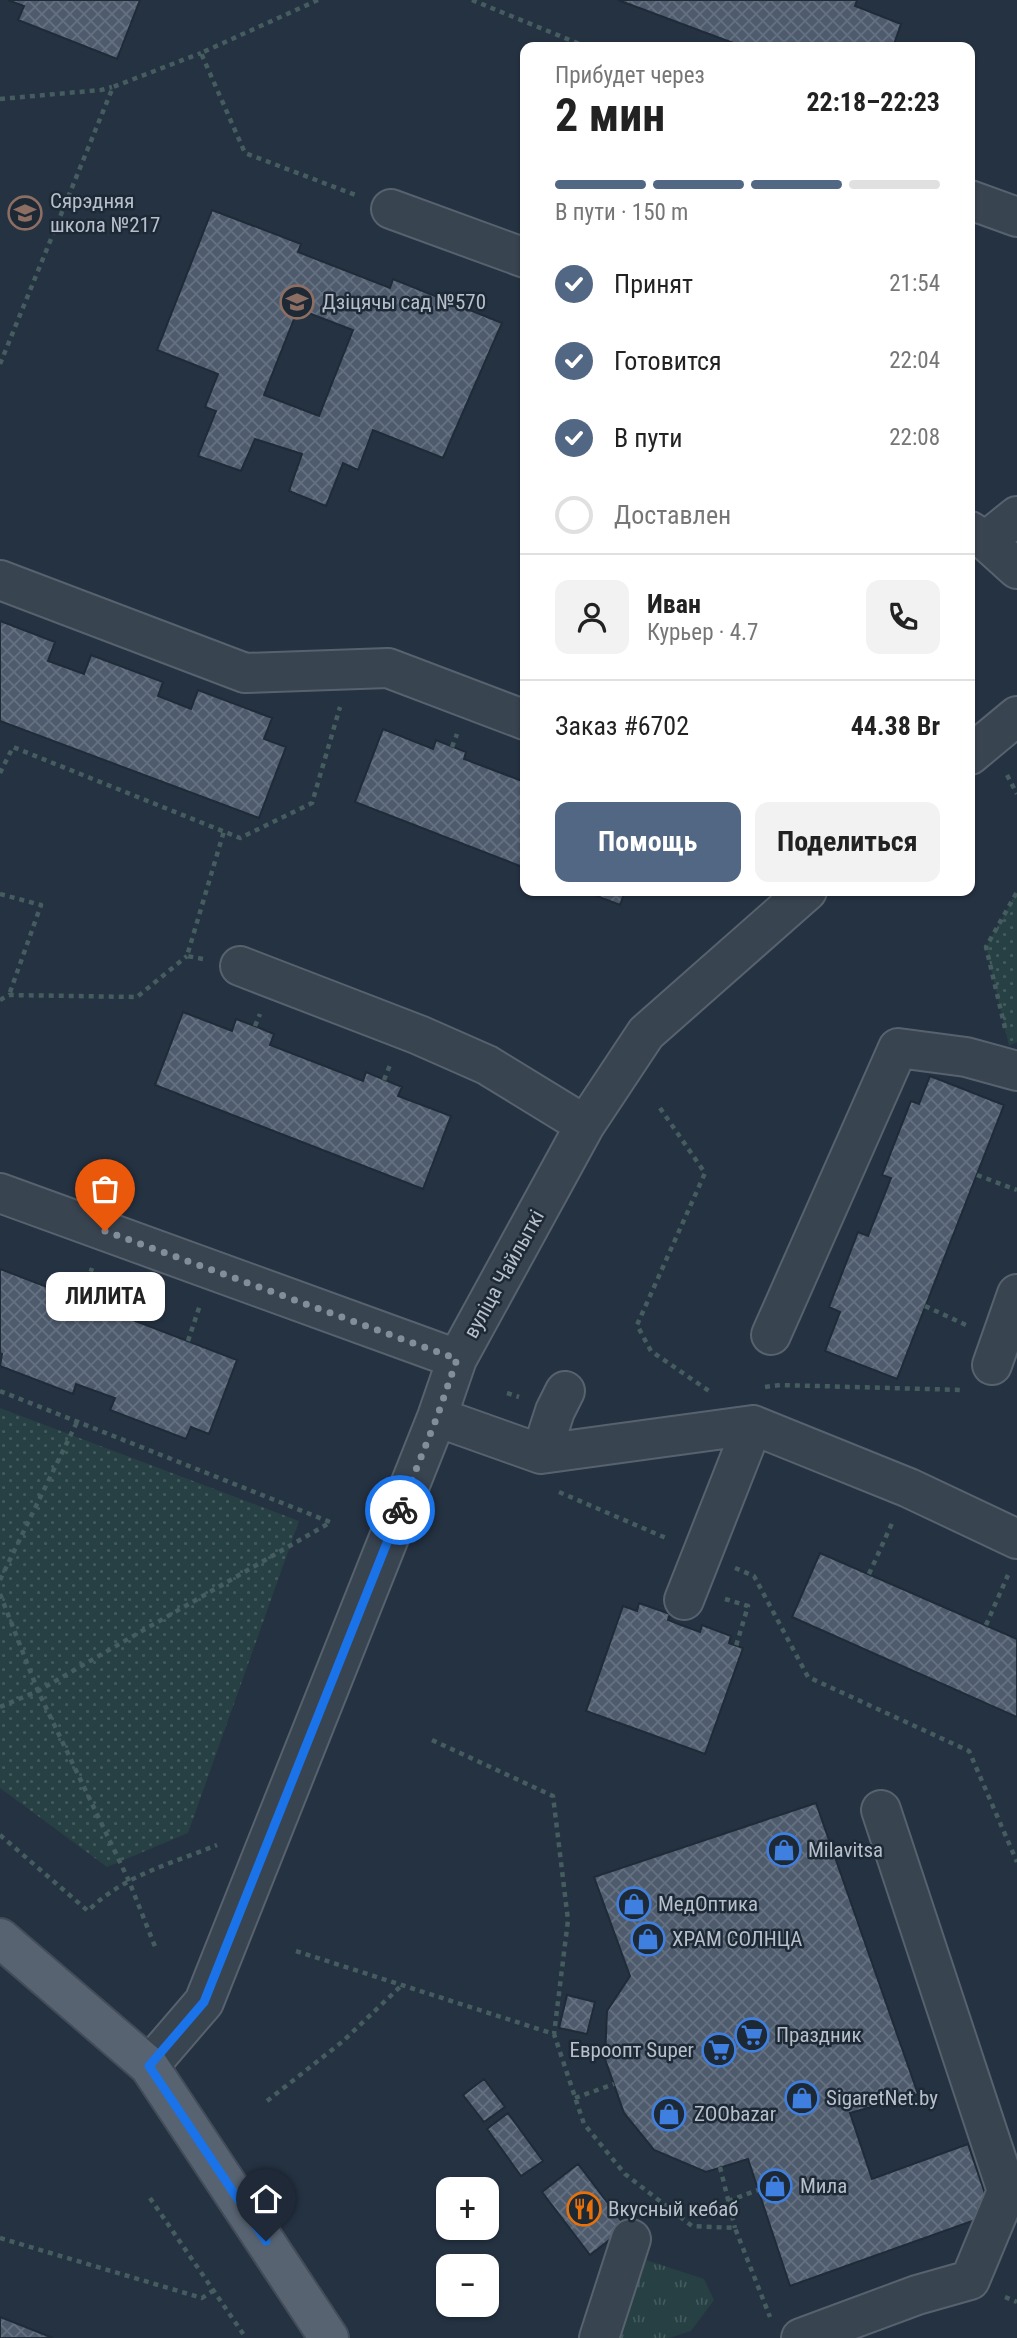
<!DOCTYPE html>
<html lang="ru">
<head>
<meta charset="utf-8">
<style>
  :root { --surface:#fff; --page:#f2f2f2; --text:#222; --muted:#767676; --line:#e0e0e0; --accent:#516784 }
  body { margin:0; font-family:"Roboto Condensed",sans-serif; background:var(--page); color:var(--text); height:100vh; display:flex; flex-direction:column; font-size:26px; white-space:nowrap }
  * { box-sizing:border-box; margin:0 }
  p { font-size:23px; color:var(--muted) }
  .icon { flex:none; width:38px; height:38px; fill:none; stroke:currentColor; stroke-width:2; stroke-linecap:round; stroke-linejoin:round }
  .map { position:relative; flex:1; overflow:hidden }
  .drawer { position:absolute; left:520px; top:42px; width:455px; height:854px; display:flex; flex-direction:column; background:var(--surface); border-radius:14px; box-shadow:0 2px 5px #0004 }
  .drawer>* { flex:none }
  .buttons { position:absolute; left:436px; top:2177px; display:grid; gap:14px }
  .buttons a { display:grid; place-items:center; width:63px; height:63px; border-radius:14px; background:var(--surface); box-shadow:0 2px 5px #0004; font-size:35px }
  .pin { position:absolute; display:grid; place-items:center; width:60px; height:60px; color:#fff; margin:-72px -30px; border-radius:50% 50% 50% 0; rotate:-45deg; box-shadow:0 0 7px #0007 }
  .pin .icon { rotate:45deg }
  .courier { position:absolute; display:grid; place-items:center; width:70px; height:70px; margin:-35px; border:5px solid #1a73e8; border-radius:50%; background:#fff; color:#222; box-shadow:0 2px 9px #0007 }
  .bubble { position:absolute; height:49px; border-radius:14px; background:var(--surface); box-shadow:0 2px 5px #0004; font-size:23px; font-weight:700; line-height:49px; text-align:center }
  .overview em { font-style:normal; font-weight:700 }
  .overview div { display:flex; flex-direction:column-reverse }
  .overview { display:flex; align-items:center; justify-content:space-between; height:119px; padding:0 35px }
  h1 { font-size:46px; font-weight:700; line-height:52px }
  .bar { display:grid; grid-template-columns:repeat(4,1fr); gap:10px 7px; align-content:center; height:84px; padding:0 35px }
  .bar i { height:9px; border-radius:5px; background:var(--line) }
  .bar .on { background:var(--accent) }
  .bar p { grid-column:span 4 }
  .line { display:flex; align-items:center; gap:18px; padding:0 35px; border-top:2px solid var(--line) }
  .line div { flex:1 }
  .round { display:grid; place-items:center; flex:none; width:74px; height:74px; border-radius:14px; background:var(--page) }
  ol { padding:0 35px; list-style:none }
  li { display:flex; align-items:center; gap:21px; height:77px }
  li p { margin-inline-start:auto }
  li .icon { padding:7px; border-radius:50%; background:var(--accent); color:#fff; stroke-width:4 }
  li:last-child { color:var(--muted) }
  li i { width:38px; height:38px; border:4px solid var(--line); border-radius:50% }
  .primary-button { display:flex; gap:14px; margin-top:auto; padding:14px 35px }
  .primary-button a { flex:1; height:80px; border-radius:14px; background:var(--accent); color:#fff; font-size:28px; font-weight:700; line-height:80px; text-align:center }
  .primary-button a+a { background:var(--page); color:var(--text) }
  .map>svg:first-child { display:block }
</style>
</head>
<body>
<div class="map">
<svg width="1017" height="2338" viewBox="0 0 1017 2338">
  <defs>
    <pattern id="grass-tufts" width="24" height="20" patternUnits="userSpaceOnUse" patternTransform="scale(1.75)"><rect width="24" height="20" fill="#274043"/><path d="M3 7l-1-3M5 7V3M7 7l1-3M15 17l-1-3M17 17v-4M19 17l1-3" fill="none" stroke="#445a5d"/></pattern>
    <pattern id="park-dots" width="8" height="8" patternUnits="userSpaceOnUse" patternTransform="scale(1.75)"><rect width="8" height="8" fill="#274043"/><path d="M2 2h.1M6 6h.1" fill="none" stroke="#445a5d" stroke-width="1.8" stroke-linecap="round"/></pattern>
    <pattern id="building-cross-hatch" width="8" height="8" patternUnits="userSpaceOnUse" patternTransform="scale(1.75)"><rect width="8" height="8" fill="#4e5b6d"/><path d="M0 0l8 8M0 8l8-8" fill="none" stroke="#657180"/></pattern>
  </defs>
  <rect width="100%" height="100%" fill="#253242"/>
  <path fill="url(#grass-tufts)" d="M643 2259 704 2279 714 2300 691 2331 669 2338H614Z"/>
  <path fill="url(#park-dots)" d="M1017 892V1042L1009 1046 986 947Z
    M0 1408 299 1521 188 1833 107 1867 0 1788Z"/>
  <path fill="url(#building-cross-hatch)" stroke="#202b38" stroke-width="2" fill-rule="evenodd" d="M8 0H140L117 59 18 20 24 6Z
    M618 0H857L855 6 901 24 893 47H744Z
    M212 210 301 244 298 252 390 288 393 279 502 323 443 458 373 430 358 470 343 463 326 506 289 491 302 454 255 439 241 471 198 456 216 411 205 407 218 374 157 350ZM298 309 353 330 319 416 264 395Z
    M0 621 55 642 48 661 84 674 91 655 163 682 158 696 191 709 198 690 272 718 264 739 286 747 259 818 0 721Z
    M383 729 433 749 436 740 466 752 464 759 525 782V868L355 802Z
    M584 891H625L620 905Z
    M183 1012 232 1031 236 1019 255 1026 274 1034 270 1045 363 1081 366 1072 402 1087 398 1096 451 1116 423 1189 155 1085Z
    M930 1076 1004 1105 897 1379 825 1351 840 1312 829 1307 858 1232 868 1236 891 1178 882 1175 911 1101 919 1104Z
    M0 1269 237 1360 209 1434 191 1427 186 1439 110 1410 115 1398 76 1384 73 1394 0 1366 2 1354 0 1353Z
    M820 1553 1017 1639V1717L792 1617Z
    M639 1603 670 1614 668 1620 681 1625 700 1632 702 1625 731 1636 729 1643 743 1648 705 1754 586 1711 623 1606 637 1611Z
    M816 1803 918 2094 850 2113 872 2179 968 2144 992 2214 790 2286 748 2159 706 2172 654 2150 624 2113 605 2059 607 2011 630 1976 594 1877Z
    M567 1995 595 2002 587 2034 559 2028Z
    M484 2079 505 2107 484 2122 463 2095Z
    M508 2113 543 2161 521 2176 487 2129Z
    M578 2164 626 2227 590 2255 542 2192Z
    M0 2317 53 2338H0Z"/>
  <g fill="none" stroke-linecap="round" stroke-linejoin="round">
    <defs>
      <path id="minor" d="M970 200 1017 217
        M391 209 525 258
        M970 531 986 541 1017 569
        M986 541 1017 516
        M0 580 245 673 388 668 525 720
        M970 755 1017 716
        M240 966 419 1035 487 1065 585 1125
        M0 1193 457 1359
        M771 1335 898 1048 966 1057 1017 1071
        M992 1365 1017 1294
        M437 1417 541 1454 753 1425 909 1488 1017 1539
        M541 1454 555 1411 565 1391
        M684 1600 753 1425
        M149 2066 204 2002 437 1417 457 1359 585 1125 646 1033 807 891
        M599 2338 631 2239
        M801 2338 917 2295 970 2280 1007 2191 881 1810"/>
      <path id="major" d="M0 1938 149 2066 329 2338"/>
    </defs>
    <use href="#minor" stroke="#57626e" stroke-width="42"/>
    <use href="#major" stroke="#434d5a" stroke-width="42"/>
    <path stroke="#455d5f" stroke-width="4.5" stroke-dasharray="5 5" stroke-linecap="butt" d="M318 0 201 53 245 153 358 196
      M472 0 587 47
      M0 99 101 90 112 87
      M0 364 113 87 201 53
      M452 747 457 734
      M0 773 13 747 240 838 312 803 340 707
      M1007 775 1017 794
      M0 894 41 905 9 995
      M203 959 187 956 224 831
      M0 1000 9 995 137 997 187 956
      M255 1026 260 1014
      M1005 1028 986 947 1017 892
      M384 1080 390 1065
      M660 1108 705 1173 637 1325 651 1351 709 1391
      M977 1175 1017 1190
      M81 1300 92 1268
      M925 1306 966 1325
      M188 1341 200 1305
      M765 1387 780 1385 963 1390
      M0 1391 330 1522
      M507 1393 519 1397
      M559 1492 666 1538
      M735 1568 754 1576 808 1677 969 1751 1017 1862
      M869 1574 893 1521
      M0 1580 77 1422
      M0 1594 38 1691 129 1881 156 1949
      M725 1599 748 1606 736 1646
      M986 1625 1008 1575
      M0 1707 38 1691 331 1522
      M432 1740 553 1796 568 1920 554 2034
      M0 1835 88 1911C122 1876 173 1863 217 1845
      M296 1951 554 2034 584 2124 625 2174 692 2226 735 2228 770 2317
      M575 2098 614 2084
      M267 2101 342 2042 401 1986
      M720 2167 735 2228
      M150 2198 246 2338
      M728 2201 758 2190
      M0 2238 202 2298 214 2290
      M1005 2297 1017 2302"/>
    <use href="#minor" stroke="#394451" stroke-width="38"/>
    <use href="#major" stroke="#576371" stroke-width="38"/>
  </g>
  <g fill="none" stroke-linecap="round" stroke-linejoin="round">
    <path stroke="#838e9b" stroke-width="7" stroke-dasharray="0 12.6" d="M105 1231 457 1359 437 1417 400 1510"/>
    <path stroke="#1a73e8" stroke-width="9" d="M266 2241 149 2066 204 2002 400 1510"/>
  </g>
  <defs>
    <symbol id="school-ring" viewBox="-11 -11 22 22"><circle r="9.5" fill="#1e2936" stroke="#8d6e63" stroke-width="1.5"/><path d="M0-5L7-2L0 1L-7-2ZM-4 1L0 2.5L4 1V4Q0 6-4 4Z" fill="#8d6e63"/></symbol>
    <symbol id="shop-ring" viewBox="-11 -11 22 22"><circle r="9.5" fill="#1e2936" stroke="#3f7fe0" stroke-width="1.5"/><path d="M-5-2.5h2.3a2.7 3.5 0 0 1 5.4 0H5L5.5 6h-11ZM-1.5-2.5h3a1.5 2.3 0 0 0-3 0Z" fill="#3f7fe0"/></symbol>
    <symbol id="supermarket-ring" viewBox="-11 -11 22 22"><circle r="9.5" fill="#1e2936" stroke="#3f7fe0" stroke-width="1.5"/><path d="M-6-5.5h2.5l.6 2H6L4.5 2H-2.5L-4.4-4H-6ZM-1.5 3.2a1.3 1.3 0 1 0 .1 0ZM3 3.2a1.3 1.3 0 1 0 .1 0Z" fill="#3f7fe0"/></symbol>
    <symbol id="restaurant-ring" viewBox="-11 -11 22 22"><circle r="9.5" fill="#1e2936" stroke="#e8710a" stroke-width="1.5"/><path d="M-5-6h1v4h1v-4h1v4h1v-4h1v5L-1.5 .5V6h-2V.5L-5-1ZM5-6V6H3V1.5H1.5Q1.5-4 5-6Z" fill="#e8710a"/></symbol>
  </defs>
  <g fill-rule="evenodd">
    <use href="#school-ring" x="6" y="194" width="38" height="38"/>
    <use href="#school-ring" x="278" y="283" width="38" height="38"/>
    <use href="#shop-ring" x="765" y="1831" width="38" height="38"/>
    <use href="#shop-ring" x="615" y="1885" width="38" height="38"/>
    <use href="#shop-ring" x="629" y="1920" width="38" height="38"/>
    <use href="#supermarket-ring" x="733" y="2016" width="38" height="38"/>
    <use href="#supermarket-ring" x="700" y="2031" width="38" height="38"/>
    <use href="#shop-ring" x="783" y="2079" width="38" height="38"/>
    <use href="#shop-ring" x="650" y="2095" width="38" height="38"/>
    <use href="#shop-ring" x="756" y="2167" width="38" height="38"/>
    <use href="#restaurant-ring" x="565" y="2190" width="38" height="38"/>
  </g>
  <g text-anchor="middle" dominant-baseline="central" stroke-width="5" stroke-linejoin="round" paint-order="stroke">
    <g font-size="21" fill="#b6bfcb" stroke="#1e2936" text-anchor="start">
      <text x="50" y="201">Сярэдняя<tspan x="50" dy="24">школа №217</tspan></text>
      <text x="322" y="302">Дзіцячы сад №570</text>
      <text x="808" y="1850">Milavitsa</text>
      <text x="658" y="1904">МедОптика</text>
      <text x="672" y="1939">ХРАМ СОЛНЦА</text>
      <text x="776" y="2035">Праздник</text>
      <text x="694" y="2050" text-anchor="end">Евроопт Super</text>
      <text x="826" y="2098">SigaretNet.by</text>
      <text x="694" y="2114">ZOObazar</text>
      <text x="800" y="2186">Мила</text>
      <text x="608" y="2209">Вкусный кебаб</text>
    </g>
    <g font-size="21" fill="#b6bfcb" stroke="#1e2936">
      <text transform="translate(504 1274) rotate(-61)">вуліца Чайлыткі</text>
    </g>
  </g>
</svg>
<div class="buttons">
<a>+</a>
<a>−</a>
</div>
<div class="pin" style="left:105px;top:1231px;background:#ea580c"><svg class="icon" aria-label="bag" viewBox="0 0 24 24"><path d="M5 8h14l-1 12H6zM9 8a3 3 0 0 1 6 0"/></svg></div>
<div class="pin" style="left:266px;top:2241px;background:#1f2937"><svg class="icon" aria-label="home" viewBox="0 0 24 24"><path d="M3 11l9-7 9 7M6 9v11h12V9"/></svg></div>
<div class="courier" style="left:400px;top:1510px"><svg class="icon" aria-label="bike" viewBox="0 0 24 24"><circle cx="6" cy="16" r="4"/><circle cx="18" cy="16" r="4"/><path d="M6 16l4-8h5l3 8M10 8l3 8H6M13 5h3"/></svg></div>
<div class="bubble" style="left:46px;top:1272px;width:119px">ЛИЛИТА</div>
<section class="drawer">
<div class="overview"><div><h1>2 мин</h1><p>Прибудет через</p></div><em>22:18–22:23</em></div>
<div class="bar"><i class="on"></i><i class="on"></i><i class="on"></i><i></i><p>В пути · 150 m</p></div>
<ol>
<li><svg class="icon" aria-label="check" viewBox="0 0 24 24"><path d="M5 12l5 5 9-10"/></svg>Принят<p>21:54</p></li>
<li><svg class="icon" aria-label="check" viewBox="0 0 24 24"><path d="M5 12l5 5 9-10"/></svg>Готовится<p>22:04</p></li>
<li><svg class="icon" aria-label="check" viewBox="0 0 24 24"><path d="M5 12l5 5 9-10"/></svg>В пути<p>22:08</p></li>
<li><i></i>Доставлен</li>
</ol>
<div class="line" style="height:126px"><a class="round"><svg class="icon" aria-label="person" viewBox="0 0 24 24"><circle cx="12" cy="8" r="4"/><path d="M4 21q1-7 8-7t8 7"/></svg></a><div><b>Иван</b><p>Курьер · 4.7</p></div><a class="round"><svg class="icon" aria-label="phone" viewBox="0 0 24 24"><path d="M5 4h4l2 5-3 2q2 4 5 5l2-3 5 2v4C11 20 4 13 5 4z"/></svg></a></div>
<div class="line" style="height:91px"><div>Заказ #6702</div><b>44.38 Br</b></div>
<div class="primary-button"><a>Помощь</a><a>Поделиться</a></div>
</section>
</div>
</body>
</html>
